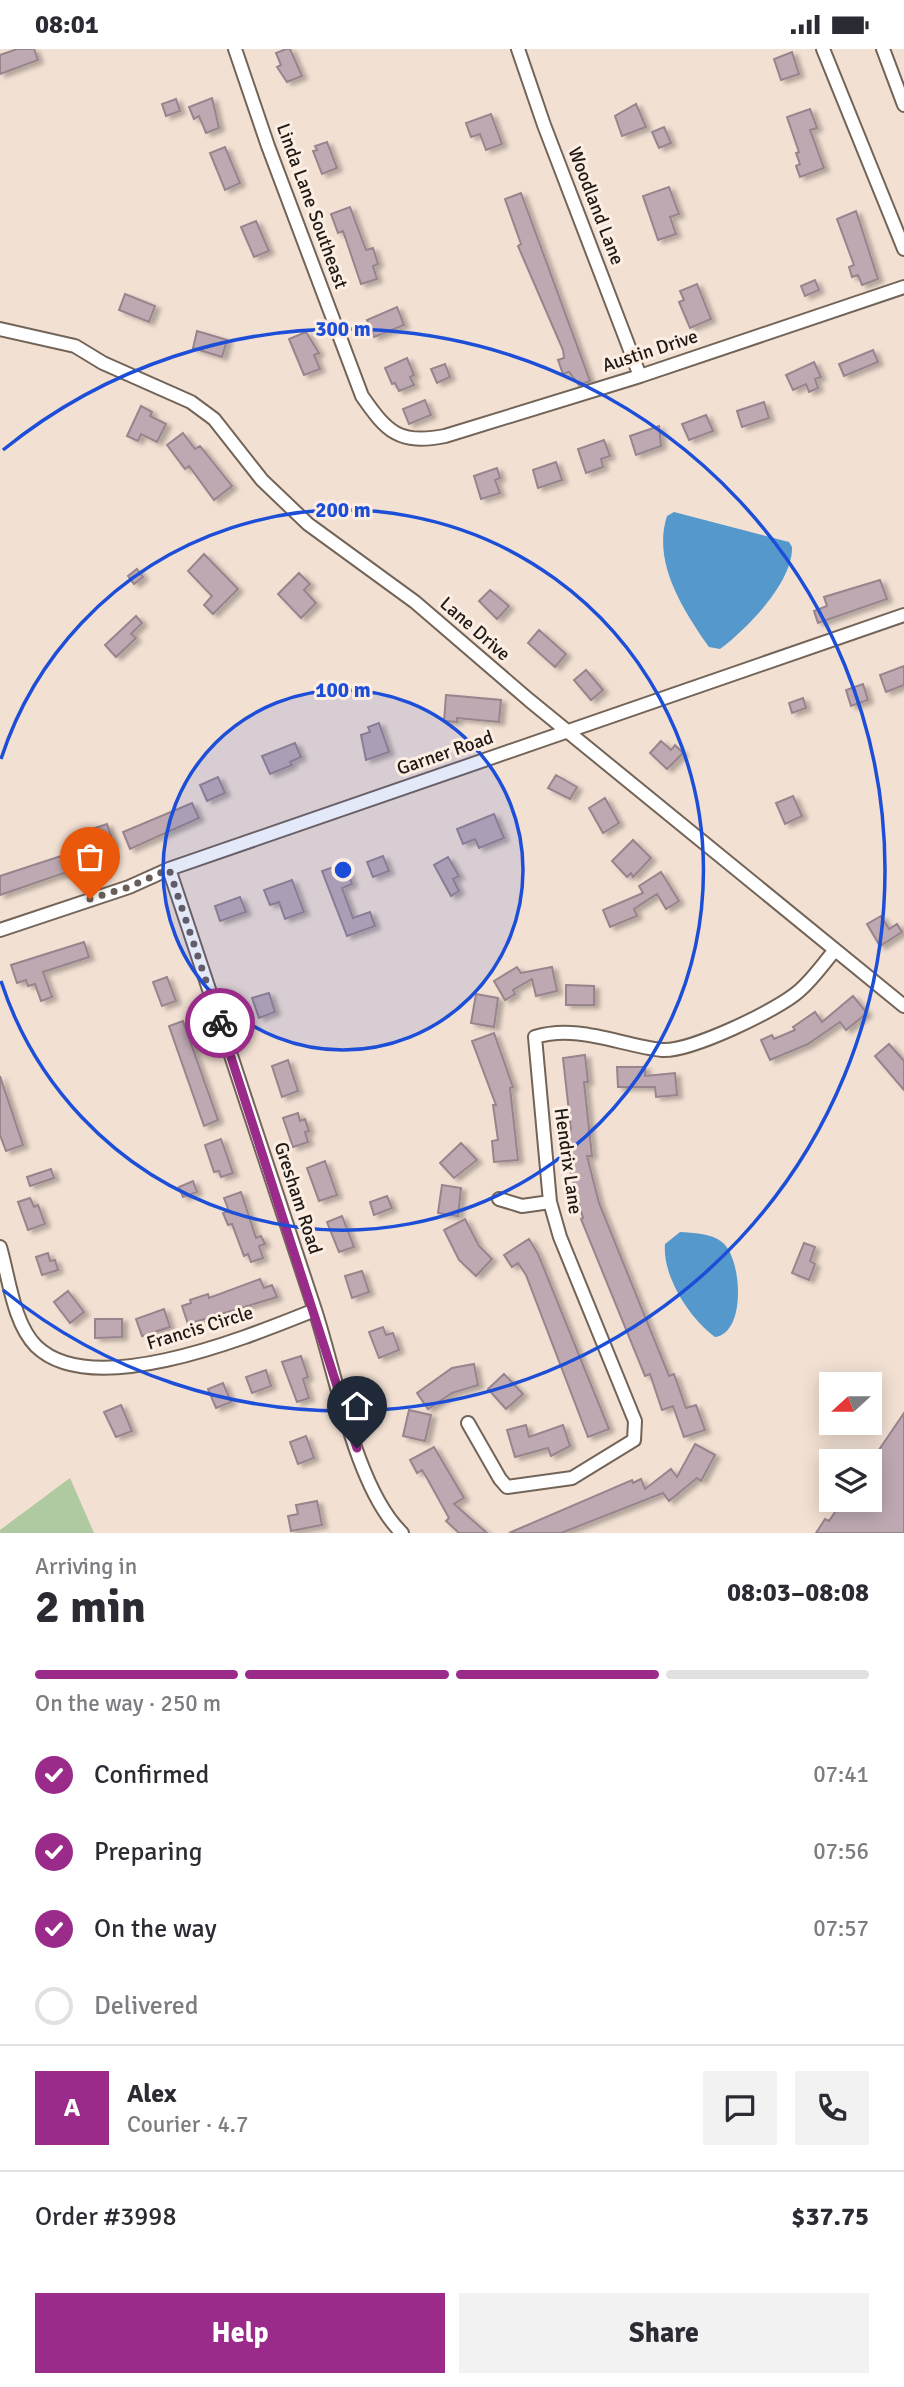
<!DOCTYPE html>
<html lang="en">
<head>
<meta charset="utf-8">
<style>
  :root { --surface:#fff; --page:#f2f2f3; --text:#2b2b33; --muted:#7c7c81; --line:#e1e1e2; --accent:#9b2b8a }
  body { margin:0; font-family:Signika,sans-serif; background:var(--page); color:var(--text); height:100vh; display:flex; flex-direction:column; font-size:26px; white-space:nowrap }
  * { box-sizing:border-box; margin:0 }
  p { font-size:23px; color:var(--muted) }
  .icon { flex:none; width:38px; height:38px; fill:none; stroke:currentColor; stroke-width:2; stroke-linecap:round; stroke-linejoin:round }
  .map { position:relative; height:1484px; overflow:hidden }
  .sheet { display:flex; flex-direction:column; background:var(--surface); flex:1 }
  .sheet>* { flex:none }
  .needle { width:46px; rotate:249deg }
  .fabs { position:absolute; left:819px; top:1323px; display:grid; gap:14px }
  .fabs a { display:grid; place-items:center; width:63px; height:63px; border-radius:0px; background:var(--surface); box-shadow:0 4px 18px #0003; font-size:35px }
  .pin { position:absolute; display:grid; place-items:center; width:60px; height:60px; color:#fff; margin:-72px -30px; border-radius:50% 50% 50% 0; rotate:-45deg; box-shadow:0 0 7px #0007 }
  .pin .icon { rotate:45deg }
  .courier { position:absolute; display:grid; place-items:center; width:70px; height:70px; margin:-35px; border:5px solid #9b2b8a; border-radius:50%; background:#fff; color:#222; box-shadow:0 2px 9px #0007 }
  .summary em { font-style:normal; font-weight:700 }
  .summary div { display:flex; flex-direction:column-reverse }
  .summary { display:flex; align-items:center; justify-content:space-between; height:119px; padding:0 35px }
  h1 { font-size:46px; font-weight:700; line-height:52px }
  .bar { display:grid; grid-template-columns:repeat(4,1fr); gap:10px 7px; align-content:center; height:84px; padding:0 35px }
  .bar i { height:9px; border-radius:5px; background:var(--line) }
  .bar .active { background:var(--accent) }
  .bar p { grid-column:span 4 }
  .line { display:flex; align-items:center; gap:18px; padding:0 35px; border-top:2px solid var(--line) }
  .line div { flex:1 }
  .round { display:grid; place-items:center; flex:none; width:74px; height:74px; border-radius:0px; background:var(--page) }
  ol { padding:0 35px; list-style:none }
  li { display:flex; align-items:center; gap:21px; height:77px }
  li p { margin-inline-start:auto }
  li .icon { padding:7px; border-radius:50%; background:var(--accent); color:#fff; stroke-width:4 }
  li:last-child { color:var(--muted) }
  li i { width:38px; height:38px; border:4px solid var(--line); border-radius:50% }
  .button { display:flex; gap:14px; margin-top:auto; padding:14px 35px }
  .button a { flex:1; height:80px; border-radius:0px; background:var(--accent); color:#fff; font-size:28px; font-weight:700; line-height:80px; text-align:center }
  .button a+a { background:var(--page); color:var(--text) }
  .status { display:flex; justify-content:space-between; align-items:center; height:49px; padding:0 35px; background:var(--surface); direction:ltr }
  .status svg { height:19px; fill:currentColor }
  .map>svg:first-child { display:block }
</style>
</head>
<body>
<div class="status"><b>08:01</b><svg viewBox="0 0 49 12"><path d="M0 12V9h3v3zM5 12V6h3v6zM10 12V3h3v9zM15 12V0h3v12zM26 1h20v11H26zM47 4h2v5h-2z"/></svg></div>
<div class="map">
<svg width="904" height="1484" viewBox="0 0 904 1484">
  <defs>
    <filter id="shadow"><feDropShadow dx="5" dy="3" stdDeviation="2" flood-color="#0004"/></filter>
  </defs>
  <rect width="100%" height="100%" fill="#f2e0d3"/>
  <path fill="#afc9a1" d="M70 1429 94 1484H0V1481Z"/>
  <path fill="#59c" d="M674 463 789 493 792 498C793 533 747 580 720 600L709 598C683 561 652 513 667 467Z
    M680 1183C693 1184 711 1184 722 1193 742 1208 747 1284 715 1288 690 1270 662 1227 665 1195Z"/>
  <path fill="#bea9b2" stroke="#98848d" stroke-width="2" filter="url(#shadow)" d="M17 0H34L38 11 0 25V6Z
    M286 0H290L302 27 287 33 277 18 281 16 276 4Z
    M792 3 799 25 781 31 774 10Z
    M212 49 219 79 206 84 199 67 194 70 189 58Z
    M176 50 180 62 166 67 162 55Z
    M636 55 646 78 622 87 615 67Z
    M810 60 817 79 810 81 824 119 800 128 796 117 800 115 796 104 799 103 787 68Z
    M491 65 502 95 486 101 480 85 471 88 466 74Z
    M664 78 671 94 659 99 652 83Z
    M327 93 337 119 322 125 313 102 317 101 315 97Z
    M225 98 240 134 225 141 210 104Z
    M669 138 679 165 670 168 676 185 658 191 643 147Z
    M521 144 590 332 579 336 569 323 563 325 558 311 564 309 563 301 518 197 521 195 505 150Z
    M350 158 366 201 373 199 378 215 373 217 377 230 361 235 343 182 338 184 331 165Z
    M856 162 878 230 862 236 858 226 852 228 849 218 854 216 837 170Z
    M256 172 269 202 254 208 241 178Z
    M815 231 819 241 805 247 801 237Z
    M697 235 711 270 690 279 679 253 684 251 680 242Z
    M125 245 155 257 149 273 119 261Z
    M397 258 404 276 374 288 367 271Z
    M197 282 227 291 222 308 193 299Z
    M306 283 319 304 314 306 320 320 304 326 289 290Z
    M873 301 878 313 844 327 839 315Z
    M407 309 414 326 410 328 414 336 399 342 395 334 392 335 385 319Z
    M814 313 821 328 815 330 818 339 809 343 806 335 793 341 786 326Z
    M445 315 450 328 437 334 431 320Z
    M425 351 431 366 409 375 403 360Z
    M764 353 769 369 742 378 737 362Z
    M141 357 152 363 150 367 166 375 157 393 141 385 138 392 127 387Z
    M706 366 713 382 689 391 682 375Z
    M659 377 661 397 636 406 630 387Z
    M183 384 195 400 200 397 232 437 214 451 189 417 185 420 167 396Z
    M604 391 610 407 601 410 603 418 586 424 578 400Z
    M556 413 562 431 538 439 533 421Z
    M497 419 500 429 495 431 500 444 481 450 474 427Z
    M204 505 238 540 213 565 204 556 212 547 188 522Z
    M137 520 143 528 134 535 128 527Z
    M299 524 310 535 304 541 316 554 301 569 278 545Z
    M880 531 887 550 818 574 814 562 827 557 824 548Z
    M490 541 509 557 497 570 479 552Z
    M136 567 142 574 131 585 136 589 116 608 105 596Z
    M539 581 566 605 555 618 528 594Z
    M904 617V636L886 643 880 626Z
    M586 621 603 641 591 651 574 631Z
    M863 635 868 651 851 657 846 641Z
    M446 646 501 651 499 673 457 669V673L444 672Z
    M803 649 806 659 792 664 789 654Z
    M379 674 389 703 366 711 361 686 370 683 368 678Z
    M661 692 671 701 675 696 683 704 667 720 650 704Z
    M295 694 301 708 290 713 292 716 270 725 262 707Z
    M556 726 577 738 570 750 548 739Z
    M218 728 225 744 207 752 200 736Z
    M793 747 802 767 785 775 776 754Z
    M605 749 619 774 603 784 589 759Z
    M192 754 199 769 130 800 123 783Z
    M494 765 504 789 479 799 475 790 463 795 457 780Z
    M107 775 114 795 87 804 80 784Z
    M633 791 651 809 633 828 631 824 627 828 612 812Z
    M61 807 67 823 0 846V827Z
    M383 807 389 822 373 828 367 813Z
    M448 808 459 827 453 830 459 842 451 847 434 816Z
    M345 814 352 835 342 839 353 869 370 863 375 877 347 887 322 822Z
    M661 823 679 852 666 860 657 845 634 860 637 867 610 878 603 861 643 844 639 837Z
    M292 831 304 863 285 870 279 853 270 856 264 841Z
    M240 848 246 863 220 872 215 857Z
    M881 867 889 880 897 875 902 883 880 897 867 875Z
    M84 893 89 908 43 923 52 948 41 952 35 935 28 937 26 931 17 934 11 916Z
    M517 918 521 924 552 918 557 942 536 947 532 930 513 941 515 945 505 951 494 932Z
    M167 928 176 952 162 957 153 933Z
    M566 936 594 937V956H566Z
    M269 944 275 963 259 969 252 949Z
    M476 945 498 949 494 978 471 974Z
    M853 947 867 964 846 981 840 973 808 995 770 1011 761 991 772 986 774 990 795 981 793 978 815 963 822 973Z
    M183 972 218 1071 204 1077 169 977Z
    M494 984 513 1038 510 1039 518 1111 494 1113 492 1092 498 1091 493 1056H496L472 992Z
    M889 995 904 1012V1041L875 1007Z
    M585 1006 588 1033H584L592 1107H587L599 1154 669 1327 674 1325 686 1359 696 1356 705 1381 684 1388 673 1357 662 1361 650 1325 645 1327 581 1170 583 1169 570 1120 568 1082 571 1081 563 1009Z
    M288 1011 298 1042 282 1048 272 1017Z
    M617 1018H645V1027L675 1024 677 1046 656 1048 655 1038H618Z
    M0 1027 23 1096 6 1102 0 1086Z
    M298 1064 300 1072 305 1070 309 1082 305 1083 308 1093 293 1098 283 1069Z
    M221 1090 233 1124 221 1128 219 1122 214 1123 205 1096Z
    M461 1094 477 1111 454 1129 440 1114Z
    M325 1112 337 1146 319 1152 307 1119Z
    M51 1120 54 1129 30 1137 27 1128Z
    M193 1132 197 1143 183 1148 179 1138Z
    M442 1136 461 1139 458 1167 438 1164Z
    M241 1143 256 1189 261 1187 265 1195 259 1197 263 1209 251 1213 248 1205 244 1207 232 1175 228 1176 223 1164 229 1162 224 1149Z
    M387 1147 392 1159 374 1166 370 1153Z
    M30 1149 34 1158 38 1156 45 1175 28 1181 18 1153Z
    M342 1167 354 1198 339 1203 327 1173Z
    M465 1170 479 1197 492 1210 476 1227 459 1211 444 1181Z
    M529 1190 538 1205 609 1380 588 1388 526 1226 518 1214 512 1218 504 1206Z
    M804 1194 815 1198 810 1212 815 1215 809 1231 792 1224Z
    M48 1204 50 1212 55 1211 58 1221 42 1226 36 1208Z
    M362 1222 369 1243 352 1249 345 1227Z
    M260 1230 264 1239 272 1236 277 1248 188 1275 182 1257 191 1254 190 1251 208 1245 209 1249Z
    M68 1242 84 1263 70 1274 54 1253Z
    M164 1260 170 1278 142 1287 136 1270Z
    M95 1270H122V1288L95 1289Z
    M383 1278 386 1286 393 1284 399 1301 379 1309 369 1283Z
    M301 1307 308 1328 303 1330 309 1349 297 1353 282 1313Z
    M474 1315 478 1336 452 1344 428 1360 417 1344 452 1319Z
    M266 1321 271 1337 252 1344 246 1328Z
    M504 1325 523 1345 506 1360 488 1340Z
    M223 1334 231 1353 216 1359 208 1340Z
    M121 1356 132 1382 116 1388 104 1363Z
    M409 1361 431 1366 425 1392 403 1387Z
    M904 1364V1484H816L825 1470 829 1472 843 1451H870V1414Z
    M526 1376 529 1388 563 1376 570 1397 551 1407 548 1399 515 1408 507 1381Z
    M306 1387 314 1409 298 1415 290 1393Z
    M695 1395 715 1406 701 1432 697 1429 669 1452 663 1444 561 1484H509L632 1431 633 1434 641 1430 645 1440 671 1420 677 1428Z
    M434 1398 464 1449 454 1455 487 1484H459L446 1472 449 1469 428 1431 422 1421 417 1424 410 1411Z
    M317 1452 322 1476 291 1482 288 1467 298 1465 296 1456Z"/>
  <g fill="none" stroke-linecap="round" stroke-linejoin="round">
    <defs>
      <path id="minor" d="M235 0 268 97 362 347C387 383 399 396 445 387L640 327 904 238
        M518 0 544 76 640 327
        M823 0 904 200
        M883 0 904 56
        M0 280 75 297 103 314 191 353 214 370 262 431 308 475 415 553 529 651 904 957
        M169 820C217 966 267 1112 314 1258 335 1320 355 1439 402 1484
        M0 881 129 838 169 820 904 566
        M499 1150 522 1157 550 1153
        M0 1198C9 1228 13 1274 36 1297 93 1353 252 1286 315 1261
        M468 1374 500 1430 507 1438 572 1429 634 1391 635 1372 560 1188 550 1153 535 988C578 975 619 996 662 1001 690 1003 778 961 799 942 813 930 823 915 835 901"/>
    </defs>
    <use href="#minor" stroke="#736458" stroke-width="16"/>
    <use href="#minor" stroke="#fff" stroke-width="12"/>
  </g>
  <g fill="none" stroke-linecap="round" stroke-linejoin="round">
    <path stroke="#6a5f58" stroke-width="7" stroke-dasharray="0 12.6" d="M90 850 129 838 169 820 220 974"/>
    <path stroke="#9b2b8a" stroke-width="9" d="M220 974 357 1399"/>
  </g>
  <circle cx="343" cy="821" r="180" fill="#1d4ed8" fill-opacity=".12"/>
  <g fill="none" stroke="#1d4ed8" stroke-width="3.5">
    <circle cx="343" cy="821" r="180"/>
    <path d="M1 710A360 360 0 1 1 1 932"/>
    <path d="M3 401A541 541 0 1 1 3 1241"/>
  </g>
  <g text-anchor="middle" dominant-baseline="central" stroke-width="6" stroke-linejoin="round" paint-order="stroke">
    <g font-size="19" fill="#201a16" stroke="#fdeee4">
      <text transform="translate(312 157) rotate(70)">Linda Lane Southeast</text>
      <text transform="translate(596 157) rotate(69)">Woodland Lane</text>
      <text transform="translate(650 302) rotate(-18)">Austin Drive</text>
      <text transform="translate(475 580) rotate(41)">Lane Drive</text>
      <text transform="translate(445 704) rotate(-19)">Garner Road</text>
      <text transform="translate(568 1112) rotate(82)">Hendrix Lane</text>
      <text transform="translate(298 1149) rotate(72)">Gresham Road</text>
      <text transform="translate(200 1279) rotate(-17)">Francis Circle</text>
    </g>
  </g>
  <circle cx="343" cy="821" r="10" fill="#1d4ed8" stroke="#fdeee4" stroke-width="3.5"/>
  <g font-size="21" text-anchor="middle" font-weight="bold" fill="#1d4ed8" stroke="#fdeee4" stroke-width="6" stroke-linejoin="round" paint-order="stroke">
    <text x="343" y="287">300 m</text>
    <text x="343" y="468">200 m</text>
    <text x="343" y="648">100 m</text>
  </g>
</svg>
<div class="fabs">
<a><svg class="needle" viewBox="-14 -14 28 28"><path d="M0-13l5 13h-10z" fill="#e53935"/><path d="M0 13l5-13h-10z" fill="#7c7c81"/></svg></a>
<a><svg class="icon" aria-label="layers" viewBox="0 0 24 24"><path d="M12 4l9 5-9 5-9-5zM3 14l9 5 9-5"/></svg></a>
</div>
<div class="pin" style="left:90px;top:850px;background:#ea580c"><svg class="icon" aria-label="bag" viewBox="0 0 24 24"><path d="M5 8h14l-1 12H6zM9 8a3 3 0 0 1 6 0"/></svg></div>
<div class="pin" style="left:357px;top:1399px;background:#1f2937"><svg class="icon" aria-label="home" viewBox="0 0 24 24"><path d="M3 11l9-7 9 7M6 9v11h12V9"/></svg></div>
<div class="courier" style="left:220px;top:974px"><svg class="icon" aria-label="bike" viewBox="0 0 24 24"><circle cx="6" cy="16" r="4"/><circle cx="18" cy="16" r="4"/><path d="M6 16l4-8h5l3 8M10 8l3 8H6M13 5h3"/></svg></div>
</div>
<section class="sheet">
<div class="summary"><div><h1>2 min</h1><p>Arriving in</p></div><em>08:03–08:08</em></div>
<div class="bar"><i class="active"></i><i class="active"></i><i class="active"></i><i></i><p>On the way · 250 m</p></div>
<ol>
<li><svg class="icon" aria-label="check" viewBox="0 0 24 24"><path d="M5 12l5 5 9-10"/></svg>Confirmed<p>07:41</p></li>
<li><svg class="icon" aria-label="check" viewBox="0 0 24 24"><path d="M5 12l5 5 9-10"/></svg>Preparing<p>07:56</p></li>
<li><svg class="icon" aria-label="check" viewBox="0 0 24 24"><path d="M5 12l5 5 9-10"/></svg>On the way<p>07:57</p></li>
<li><i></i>Delivered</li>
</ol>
<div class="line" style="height:126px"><b class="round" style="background:var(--accent);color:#fff">A</b><div><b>Alex</b><p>Courier · 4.7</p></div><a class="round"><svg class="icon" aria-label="chat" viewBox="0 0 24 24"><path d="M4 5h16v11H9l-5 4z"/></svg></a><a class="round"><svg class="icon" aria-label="phone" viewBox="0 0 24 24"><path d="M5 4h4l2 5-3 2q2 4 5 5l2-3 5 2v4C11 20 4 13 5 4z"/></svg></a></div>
<div class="line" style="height:91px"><div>Order #3998</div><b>$37.75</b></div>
<div class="button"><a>Help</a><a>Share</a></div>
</section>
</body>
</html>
